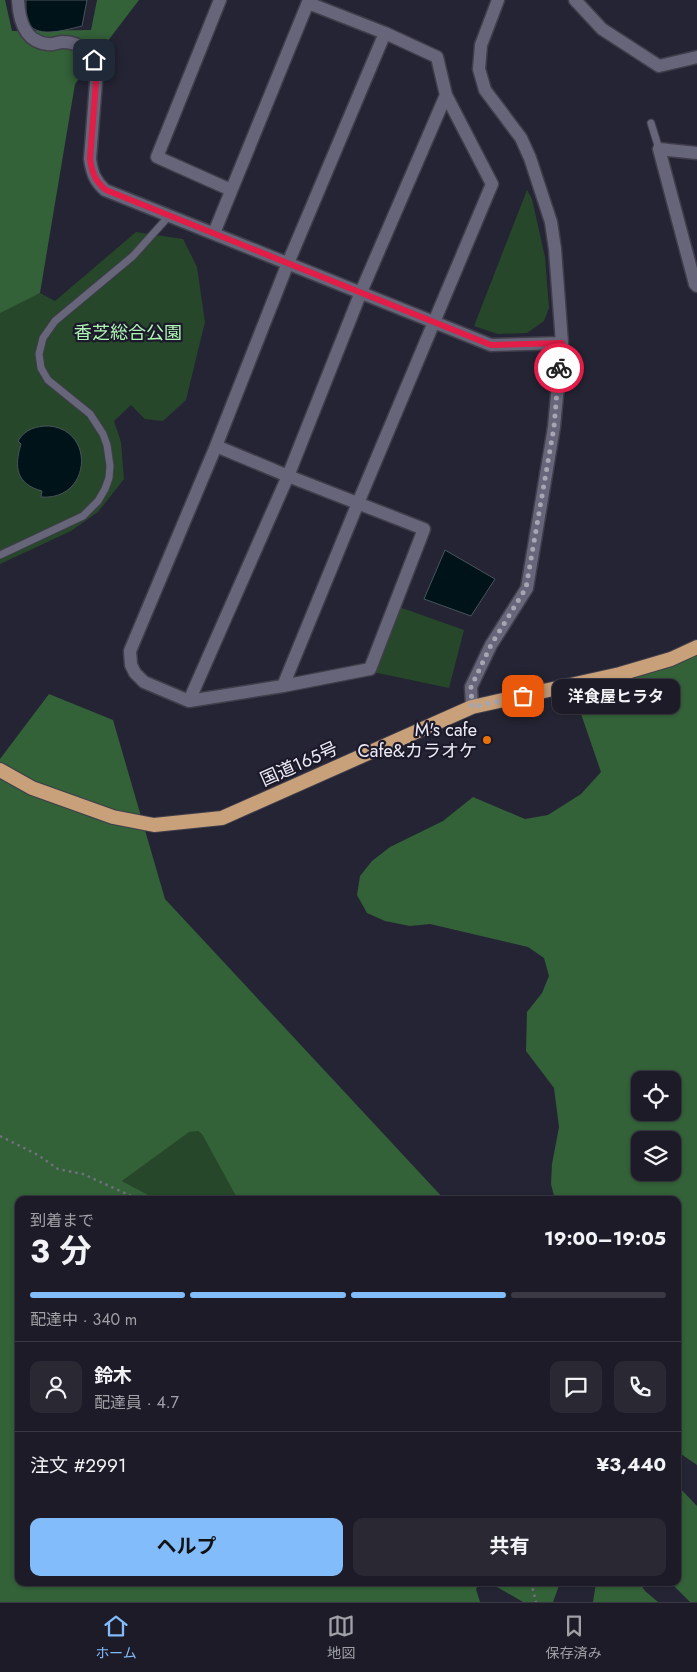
<!DOCTYPE html>
<html lang="ja">
<head>
<meta charset="utf-8">
<style>
  :root { --surface:#1c1b27; --page:#292833; --text:#f1f3f6; --muted:#a0a1a7; --line:#3a3944; --accent:#83bcfb }
  body { margin:0; font-family:Jost,"Noto Sans JP",sans-serif; background:var(--page); color:var(--text); height:100vh; display:flex; flex-direction:column; font-size:19px; white-space:nowrap }
  * { box-sizing:border-box; margin:0 }
  p { font-size:16px; color:var(--muted) }
  .icon { flex:none; width:28px; height:28px; fill:none; stroke:currentColor; stroke-width:2; stroke-linecap:round; stroke-linejoin:round }
  .map { position:relative; flex:1; overflow:hidden }
  .side { position:absolute; left:15px; top:1196px; width:666px; height:390px; display:flex; flex-direction:column; background:var(--surface); border-radius:10px; box-shadow:0 1px 4px #0004,0 0 0 1px var(--line) }
  .side>* { flex:none }
  .fabs { position:absolute; left:631px; top:1071px; display:grid; gap:10px }
  .fabs a { display:grid; place-items:center; width:50px; height:50px; border-radius:10px; background:var(--surface); box-shadow:0 1px 4px #0004,0 0 0 1px var(--line); font-size:25px }
  .pin { position:absolute; display:grid; place-items:center; width:42px; height:42px; color:#fff; margin:-21px; border-radius:10px; box-shadow:0 2px 8px #0006 }
  .courier { position:absolute; display:grid; place-items:center; width:50px; height:50px; margin:-25px; border:4px solid #e11d48; border-radius:50%; background:#fff; color:#222; box-shadow:0 1px 6px #0007 }
  .bubble { position:absolute; height:35px; border-radius:10px; background:var(--surface); box-shadow:0 1px 4px #0004,0 0 0 1px var(--line); font-size:16px; font-weight:700; line-height:35px; text-align:center }
  .summary em { font-style:normal; font-weight:700 }
  .summary div { display:flex; flex-direction:column-reverse }
  .summary { display:flex; align-items:center; justify-content:space-between; height:85px; padding:0 15px }
  h1 { font-size:32px; font-weight:700; line-height:38px }
  .bar { display:grid; grid-template-columns:repeat(4,1fr); gap:8px 5px; align-content:center; height:60px; padding:0 15px }
  .bar i { height:6px; border-radius:4px; background:var(--line) }
  .bar .on { background:var(--accent) }
  .bar p { grid-column:span 4 }
  .line { display:flex; align-items:center; gap:12px; padding:0 15px; border-top:1px solid var(--line) }
  .line div { flex:1 }
  .round { display:grid; place-items:center; flex:none; width:52px; height:52px; border-radius:10px; background:var(--page) }
  .action { display:flex; gap:10px; margin-top:auto; padding:10px 15px }
  .action a { flex:1; height:58px; border-radius:10px; background:var(--accent); color:#111; font-size:20px; font-weight:700; line-height:58px; text-align:center }
  .action a+a { background:var(--page); color:var(--text) }
  .dock { display:flex; justify-content:space-around; align-items:center; height:70px; border-top:1px solid var(--line); background:var(--surface); font-size:14px; color:var(--muted) }
  .dock a { display:grid; justify-items:center; gap:2px }
  .dock .on { color:var(--accent) }
  .map>svg:first-child { display:block }
</style>
</head>
<body>
<div class="map">
<svg width="697" height="1602" viewBox="0 0 697 1602">
  <rect width="100%" height="100%" fill="#252434"/>
  <path fill="#264729" d="M527 190 532 199 545 257 549 308 544 321 527 333 498 334 474 326Z
    M136 232 183 239 197 267 205 322 186 400 163 421 145 419 131 405 114 421 121 442 124 479 98 512 71 531 0 564V311L40 293 55 301Z
    M399 607 464 630 449 688 373 672Z
    M189 1131H198L202 1133 238 1200H158L122 1181Z"/>
  <path fill="#336138" fill-rule="evenodd" d="M0 0H5L12 31 91 30 97 0H139L75 84 40 293 0 313Z
    M697 653V1465L678 1452V1200H555L551 1184 552 1164 559 1127 554 1088 526 1051 527 1012 542 993 549 976 544 958 528 947 430 924 410 926 385 921 367 913 357 895 360 876 372 861 390 847 443 821 473 797 525 819 548 815 581 794 601 772 580 711V702L595 689ZM640 1080H672V1112H640ZM640 1140H672V1172H640Z
    M49 694 113 720 165 899 445 1200H238L202 1134 198 1131 189 1132 122 1181 158 1200H19V1582H481L476 1589 480 1602H0V759Z
    M678 1486 697 1506V1602H690L671 1583 678 1582Z
    M486 1583 560 1582V1583L553 1602H523L490 1583Z
    M596 1583H640L645 1591 658 1602H593Z"/>
  <path fill="#001318" stroke="#47545b" d="M26 0H87L82 26C69 29 38 39 29 24 25 18 26 7 26 0Z
    M49 426C96 430 91 501 41 497L42 491C16 484 14 467 21 444L18 441C25 429 36 426 49 426Z
    M445 550 495 579 471 616 424 599Z"/>
  <g fill="none" stroke-linecap="round" stroke-linejoin="round">
    <defs>
      <path id="service" d="M651 123 659 149
        M0 555 83 516 98 501 105 489 109 478 110 466 107 445 103 434 90 414 48 380 41 368 39 354 43 338 55 321 133 256 169 216"/>
      <path id="minor" d="M18 0C19 19 24 42 48 44 53 45 58 42 63 42 80 42 92 53 97 69L90 159C92 173 95 181 105 190L491 345 562 343
        M220 0 157 157 231 190
        M575 0 602 29 659 66 697 57
        M697 153 659 149 695 284 697 286
        M214 233 309 0
        M216 446 288 476 424 529 370 669 283 686 189 701 144 682 135 673 131 665 130 651 216 446 288 263 385 33
        M283 686 358 503 492 184 446 95 437 57 385 33 308 3
        M189 701 288 476 361 292 446 95
        M472 707 471 687 491 645 527 588 554 427 562 343 555 249 551 222 530 158 521 138 485 90 479 69 481 45 498 0"/>
      <path id="trunk" d="M0 770 32 788 113 817 154 825 222 818 472 707 620 674 671 659 697 647"/>
    </defs>
    <use href="#service" stroke="#403e4b" stroke-width="9"/>
    <use href="#minor" stroke="#403e4b" stroke-width="15"/>
    <use href="#trunk" stroke="#403e4b" stroke-width="16"/>
    <path stroke="#706f7d" stroke-width="2.5" stroke-dasharray="2.5 4" stroke-linecap="butt" d="M0 1136 38 1155 58 1169 83 1174 140 1200
      M531 1582 536 1602"/>
    <use href="#service" stroke="#676579" stroke-width="7"/>
    <use href="#minor" stroke="#676579" stroke-width="12"/>
    <use href="#trunk" stroke="#c8a07a" stroke-width="14"/>
  </g>
  <g fill="none" stroke-linecap="round" stroke-linejoin="round">
    <path stroke="#a6a5b2" stroke-width="5" stroke-dasharray="0 9" d="M523 696 472 707 471 687 491 645 526 588 554 427 559 368"/>
    <path stroke="#e11d48" stroke-width="6" d="M94 60 97 69 90 159C92 173 95 181 106 190L491 345 562 343 559 368"/>
  </g>
  <circle fill="#e8710a" stroke="#1c1a2a" stroke-width="2" cx="487" cy="740" r="5"/>
  <g text-anchor="middle" dominant-baseline="central" stroke-width="4.5" stroke-linejoin="round" paint-order="stroke">
    <g font-size="18" fill="#aff6b4" stroke="#1c1a2a">
      <text x="128" y="333">香芝総合公園</text>
    </g>
    <g font-size="18" fill="#ecebf6" stroke="#1c1a2a" text-anchor="end">
      <text x="477" y="730">M's cafe<tspan x="477" dy="21">Cafe&amp;カラオケ</tspan></text>
    </g>
    <g font-size="18" fill="#ecebf6" stroke="#1c1a2a">
      <text transform="translate(299 764) rotate(-24)">国道165号</text>
    </g>
  </g>
</svg>
<div class="fabs">
<a><svg class="icon" aria-label="locate" viewBox="0 0 24 24"><circle cx="12" cy="12" r="6"/><path d="M12 2v4M12 18v4M2 12h4M18 12h4"/></svg></a>
<a><svg class="icon" aria-label="layers" viewBox="0 0 24 24"><path d="M12 4l9 5-9 5-9-5zM3 14l9 5 9-5"/></svg></a>
</div>
<div class="pin" style="left:523px;top:696px;background:#ea580c"><svg class="icon" aria-label="bag" viewBox="0 0 24 24"><path d="M5 8h14l-1 12H6zM9 8a3 3 0 0 1 6 0"/></svg></div>
<div class="pin" style="left:94px;top:60px;background:#1f2937"><svg class="icon" aria-label="home" viewBox="0 0 24 24"><path d="M3 11l9-7 9 7M6 9v11h12V9"/></svg></div>
<div class="courier" style="left:559px;top:368px"><svg class="icon" aria-label="bike" viewBox="0 0 24 24"><circle cx="6" cy="16" r="4"/><circle cx="18" cy="16" r="4"/><path d="M6 16l4-8h5l3 8M10 8l3 8H6M13 5h3"/></svg></div>
<div class="bubble" style="left:552px;top:679px;width:128px">洋食屋ヒラタ</div>
<section class="side">
<div class="summary"><div><h1>3 分</h1><p>到着まで</p></div><em>19:00–19:05</em></div>
<div class="bar"><i class="on"></i><i class="on"></i><i class="on"></i><i></i><p>配達中 · 340 m</p></div>
<div class="line" style="height:90px"><a class="round"><svg class="icon" aria-label="person" viewBox="0 0 24 24"><circle cx="12" cy="8" r="4"/><path d="M4 21q1-7 8-7t8 7"/></svg></a><div><b>鈴木</b><p>配達員 · 4.7</p></div><a class="round"><svg class="icon" aria-label="chat" viewBox="0 0 24 24"><path d="M4 5h16v11H9l-5 4z"/></svg></a><a class="round"><svg class="icon" aria-label="phone" viewBox="0 0 24 24"><path d="M5 4h4l2 5-3 2q2 4 5 5l2-3 5 2v4C11 20 4 13 5 4z"/></svg></a></div>
<div class="line" style="height:65px"><div>注文 #2991</div><b>¥3,440</b></div>
<div class="action"><a>ヘルプ</a><a>共有</a></div>
</section>
</div>
<nav class="dock">
<a class="on"><svg class="icon" aria-label="home" viewBox="0 0 24 24"><path d="M3 11l9-7 9 7M6 9v11h12V9"/></svg>ホーム</a>
<a><svg class="icon" aria-label="map" viewBox="0 0 24 24"><path d="M3 6l6-2 6 2 6-2v14l-6 2-6-2-6 2zM9 4v14M15 6v14"/></svg>地図</a>
<a><svg class="icon" aria-label="saved" viewBox="0 0 24 24"><path d="M7 4h10v16l-5-4-5 4z"/></svg>保存済み</a>
</nav>
</body>
</html>
